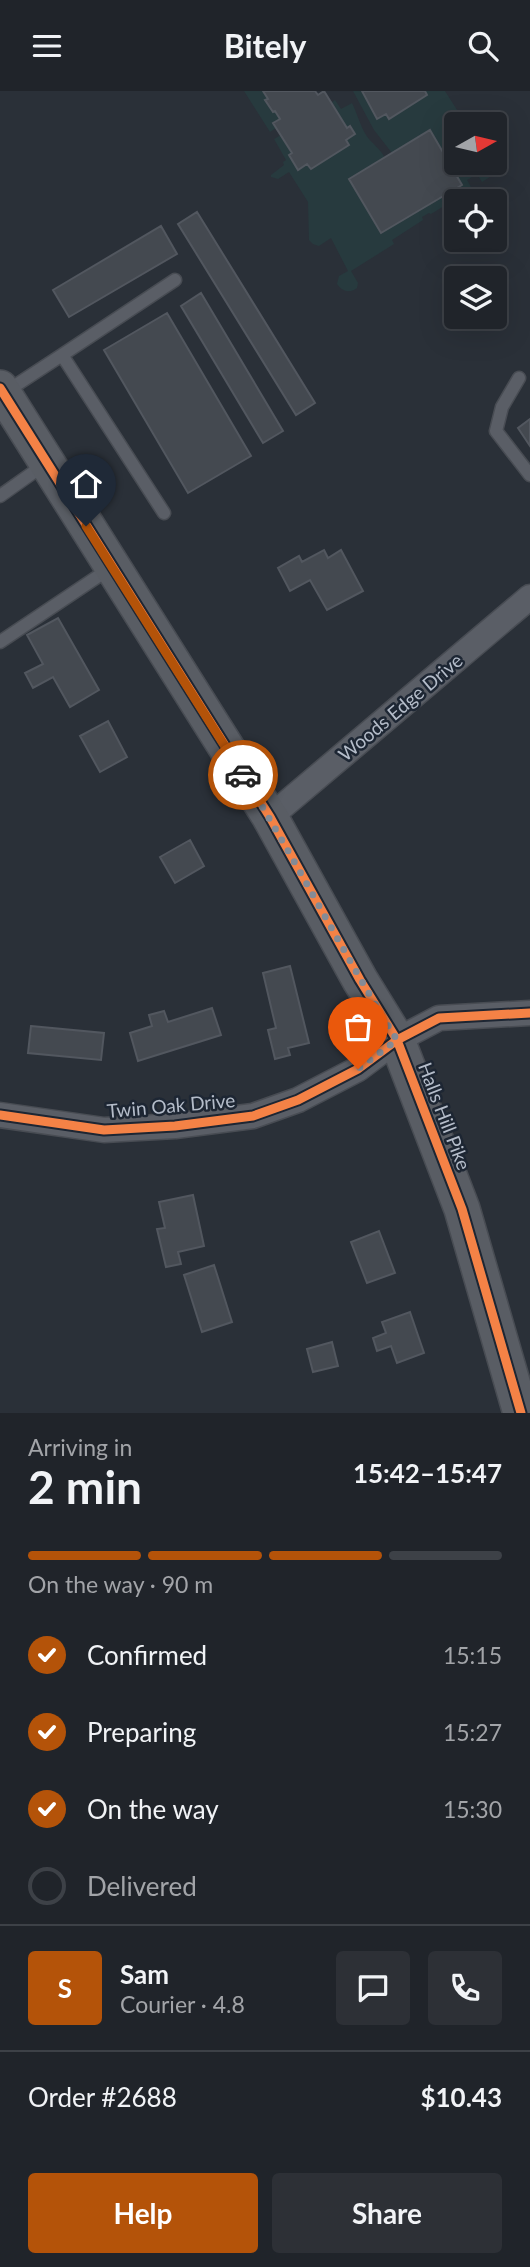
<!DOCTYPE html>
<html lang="en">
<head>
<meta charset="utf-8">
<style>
  :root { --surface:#20242a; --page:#2d3036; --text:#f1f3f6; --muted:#a2a4a8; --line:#3d4147; --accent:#b45309 }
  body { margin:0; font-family:Lato,sans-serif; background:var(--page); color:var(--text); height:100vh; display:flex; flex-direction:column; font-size:26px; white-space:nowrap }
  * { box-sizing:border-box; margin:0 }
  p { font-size:23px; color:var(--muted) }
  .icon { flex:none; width:38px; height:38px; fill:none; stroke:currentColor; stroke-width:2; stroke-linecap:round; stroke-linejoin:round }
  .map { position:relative; height:1322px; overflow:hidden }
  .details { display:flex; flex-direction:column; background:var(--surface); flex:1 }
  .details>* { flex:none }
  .needle { width:46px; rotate:82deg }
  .fabs { position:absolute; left:444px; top:21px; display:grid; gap:14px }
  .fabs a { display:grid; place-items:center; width:63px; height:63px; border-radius:7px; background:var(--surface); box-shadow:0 7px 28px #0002,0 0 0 2px var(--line); font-size:35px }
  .pin { position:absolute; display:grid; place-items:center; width:60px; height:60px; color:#fff; margin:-72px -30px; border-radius:50% 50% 50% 0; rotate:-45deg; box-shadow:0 0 7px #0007 }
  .pin .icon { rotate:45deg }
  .courier { position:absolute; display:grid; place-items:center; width:70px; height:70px; margin:-35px; border:5px solid #b45309; border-radius:50%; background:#fff; color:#222; box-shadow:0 2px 9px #0007 }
  .overview em { font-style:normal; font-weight:700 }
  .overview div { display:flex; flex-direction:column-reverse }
  .overview { display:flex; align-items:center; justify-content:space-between; height:119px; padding:0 28px }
  h1 { font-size:46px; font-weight:700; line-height:52px }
  .bar { display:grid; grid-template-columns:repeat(4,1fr); gap:10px 7px; align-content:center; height:84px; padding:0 28px }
  .bar i { height:9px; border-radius:5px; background:var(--line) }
  .bar .active { background:var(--accent) }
  .bar p { grid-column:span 4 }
  .line { display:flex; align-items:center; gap:18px; padding:0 28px; border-top:2px solid var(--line) }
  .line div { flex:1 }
  .round { display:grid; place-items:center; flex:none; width:74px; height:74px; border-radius:7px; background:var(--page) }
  ol { padding:0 28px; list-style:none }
  li { display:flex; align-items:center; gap:21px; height:77px }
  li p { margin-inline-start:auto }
  li .icon { padding:7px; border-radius:50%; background:var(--accent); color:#fff; stroke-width:4 }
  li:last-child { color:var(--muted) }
  li i { width:38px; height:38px; border:4px solid var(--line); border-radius:50% }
  .cta { display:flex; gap:14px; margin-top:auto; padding:14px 28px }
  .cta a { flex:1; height:80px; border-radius:7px; background:var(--accent); color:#fff; font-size:28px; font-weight:700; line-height:80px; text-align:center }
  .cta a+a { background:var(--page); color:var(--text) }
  header { display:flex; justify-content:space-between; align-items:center; height:91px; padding:0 28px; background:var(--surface); font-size:32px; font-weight:700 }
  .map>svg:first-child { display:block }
</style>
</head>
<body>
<header><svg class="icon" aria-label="menu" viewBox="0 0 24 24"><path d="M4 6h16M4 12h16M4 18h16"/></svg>Bitely<svg class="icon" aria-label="search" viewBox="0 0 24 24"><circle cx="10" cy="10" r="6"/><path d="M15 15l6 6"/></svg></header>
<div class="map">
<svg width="530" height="1322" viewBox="0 0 530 1322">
  <rect width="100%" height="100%" fill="#2a3038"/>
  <path fill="#273a3e" d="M244 0H263L268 8 265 10 272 21 275 20 280 28 273 32 276 37 270 41Z
    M353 0H362L377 28 425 0H445L466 33H457V72H490L496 82 482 91 477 83 467 89 472 98 431 123 429 122 422 126 423 129 392 149 394 153 351 180 358 192 357 197C349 203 342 200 337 193L339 185 348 180 331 147 319 155 313 153 309 149 308 111 289 81 278 88 271 86V84L284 74 283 71 286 69 274 48 281 44 292 62 289 64 299 79 307 73 311 78 349 54 346 49 355 43 350 35 347 37 331 12 335 9 341 18 352 12C357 22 360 34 366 44 372 53 380 57 385 67L349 88 381 142 462 93 430 40 392 62 374 39Z"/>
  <path fill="#444950" stroke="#52575f" stroke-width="2" d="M263 0H315L318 4 324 0 347 37 350 35 355 43 346 49 349 54 311 78 307 73 298 79 289 64 292 62 273 32 280 28 275 20 273 21 265 9 268 8Z
    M362 0H425L427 4 389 28 386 23 377 28Z
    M430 39 462 94 381 142 349 88Z
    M197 121 315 312 296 324 178 133Z
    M161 135 177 163 69 226 53 199Z
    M201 202 283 340 263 352 181 215Z
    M167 222 251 365 188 402 104 259Z
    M530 328V355L518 337Z
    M324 459 328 467 341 459 363 500 327 519 310 489 290 500 278 477 299 465 302 471Z
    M58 527 99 599 70 616 53 586 33 597 25 582 43 573 27 544Z
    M108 630 127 666 100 681 80 645Z
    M190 749 204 775 175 792 160 766Z
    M290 875 309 952 288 957 290 964 275 968 268 939 276 937 263 882Z
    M212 917 221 944 138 970 130 942 152 935 149 924 164 920 168 931Z
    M31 935 104 942 101 969 28 962Z
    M193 1104 204 1155 178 1161 181 1173 166 1176 157 1138 165 1137 159 1111Z
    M379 1140 395 1182 367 1192 351 1151Z
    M214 1174 232 1231 202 1241 184 1184Z
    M410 1221 424 1262 397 1272 391 1255 377 1260 373 1247 386 1242 382 1231Z
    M332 1251 338 1275 313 1281 307 1258Z"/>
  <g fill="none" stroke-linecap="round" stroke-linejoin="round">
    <defs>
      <path id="lane" d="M62 264 175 189
        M519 287 502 316 496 340 530 384
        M7 300 62 264 164 422
        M0 405 45 373
        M0 551 112 476"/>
      <path id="street" d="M270 726 530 506
        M0 1024 104 1039 175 1035 253 1025 298 1009 358 978 397 949 439 927 530 922"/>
      <path id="secondary" d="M0 297 270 726 360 889 397 949 462 1118 521 1322"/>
    </defs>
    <use href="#lane" stroke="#484c53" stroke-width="15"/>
    <use href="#street" stroke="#484c53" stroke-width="27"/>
    <use href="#secondary" stroke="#484c53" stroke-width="38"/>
    <use href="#lane" stroke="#5a5e66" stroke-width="12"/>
    <use href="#street" stroke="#5a5e66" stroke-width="24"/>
    <use href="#secondary" stroke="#595d64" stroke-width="35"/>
    <defs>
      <path id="cycleway" d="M0 297 270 726 360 889 397 949 462 1118 521 1322
        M0 1024 104 1039 175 1035 253 1025 298 1009 358 978 397 949 439 927 530 922"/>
    </defs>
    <use href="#cycleway" stroke="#1d2633" stroke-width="13"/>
    <use href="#cycleway" stroke="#f48246" stroke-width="9"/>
  </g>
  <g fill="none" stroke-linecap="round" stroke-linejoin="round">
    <path stroke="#848b96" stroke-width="7" stroke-dasharray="0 12.6" d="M243 684C297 771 343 862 397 949L358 978"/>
    <path stroke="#b45309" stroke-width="9" d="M86 435 243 684"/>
  </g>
  <g text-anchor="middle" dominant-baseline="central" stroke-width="5" stroke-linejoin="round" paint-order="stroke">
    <g font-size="19" fill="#b4bcc9" stroke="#1d2633">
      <text transform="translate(400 616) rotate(-40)">Woods Edge Drive</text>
      <text transform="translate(171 1014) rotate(-5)">Twin Oak Drive</text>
      <text transform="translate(445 1025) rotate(69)">Halls Hill Pike</text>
    </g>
  </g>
</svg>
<div class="fabs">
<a><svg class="needle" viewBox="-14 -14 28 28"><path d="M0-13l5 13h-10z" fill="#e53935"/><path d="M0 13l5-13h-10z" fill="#a2a4a8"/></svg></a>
<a><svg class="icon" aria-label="locate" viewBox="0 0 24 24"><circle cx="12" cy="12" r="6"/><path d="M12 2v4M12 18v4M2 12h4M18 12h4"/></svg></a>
<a><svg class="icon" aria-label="layers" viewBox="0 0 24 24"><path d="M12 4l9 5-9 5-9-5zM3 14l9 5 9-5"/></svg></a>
</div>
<div class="pin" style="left:358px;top:978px;background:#ea580c"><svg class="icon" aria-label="bag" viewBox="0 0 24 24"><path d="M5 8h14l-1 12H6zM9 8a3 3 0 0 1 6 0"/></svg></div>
<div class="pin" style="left:86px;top:435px;background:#1f2937"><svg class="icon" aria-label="home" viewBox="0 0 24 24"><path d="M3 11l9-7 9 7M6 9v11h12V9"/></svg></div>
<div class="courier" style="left:243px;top:684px"><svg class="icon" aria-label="car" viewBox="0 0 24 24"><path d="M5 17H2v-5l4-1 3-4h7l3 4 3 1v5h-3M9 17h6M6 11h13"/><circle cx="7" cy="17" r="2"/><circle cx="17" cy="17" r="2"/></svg></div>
</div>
<section class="details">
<div class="overview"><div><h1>2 min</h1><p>Arriving in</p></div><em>15:42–15:47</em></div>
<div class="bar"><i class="active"></i><i class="active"></i><i class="active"></i><i></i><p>On the way · 90 m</p></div>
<ol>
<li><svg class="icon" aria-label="check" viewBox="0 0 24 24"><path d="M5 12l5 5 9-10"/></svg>Confirmed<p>15:15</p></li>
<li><svg class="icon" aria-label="check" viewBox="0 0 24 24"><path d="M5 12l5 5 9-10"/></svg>Preparing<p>15:27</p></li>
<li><svg class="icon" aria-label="check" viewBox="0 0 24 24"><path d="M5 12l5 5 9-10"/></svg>On the way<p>15:30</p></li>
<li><i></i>Delivered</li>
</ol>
<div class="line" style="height:126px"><b class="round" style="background:var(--accent);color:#fff">S</b><div><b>Sam</b><p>Courier · 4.8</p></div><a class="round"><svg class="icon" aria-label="chat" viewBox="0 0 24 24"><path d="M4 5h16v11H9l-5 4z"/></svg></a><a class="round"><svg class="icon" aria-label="phone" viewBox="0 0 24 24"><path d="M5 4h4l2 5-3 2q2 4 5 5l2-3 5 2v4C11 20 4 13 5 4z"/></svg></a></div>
<div class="line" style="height:91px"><div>Order #2688</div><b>$10.43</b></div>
<div class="cta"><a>Help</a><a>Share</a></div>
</section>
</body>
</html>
